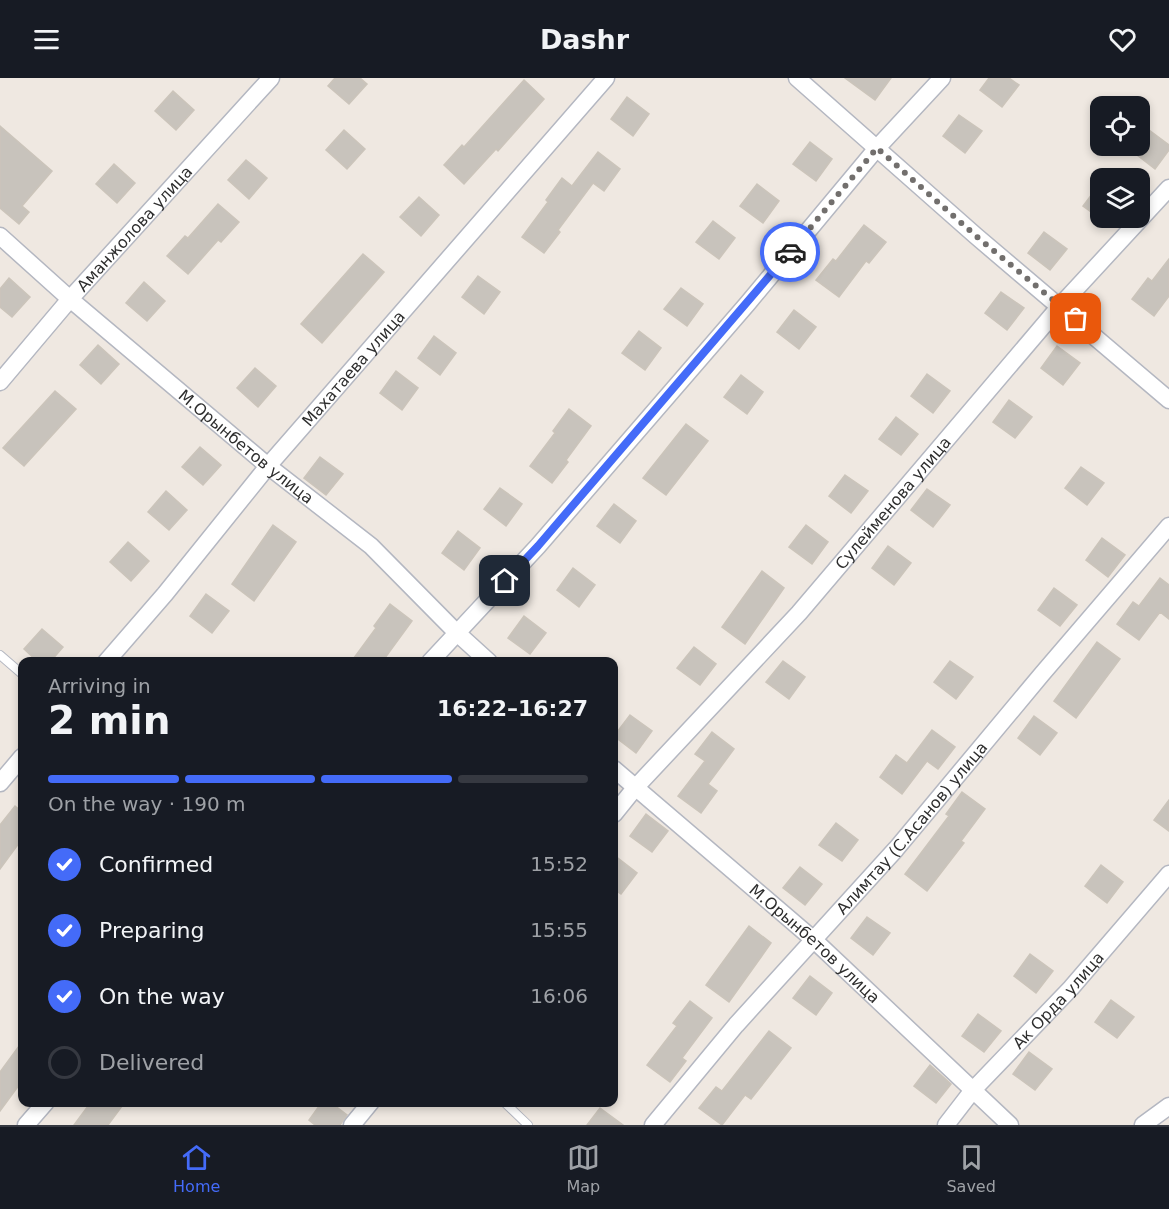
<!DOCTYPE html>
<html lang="en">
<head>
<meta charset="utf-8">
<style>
  :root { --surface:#171b24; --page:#20242c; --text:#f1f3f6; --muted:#9ea1a6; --line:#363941; --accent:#446bf8 }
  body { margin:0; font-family:"DejaVu Sans",sans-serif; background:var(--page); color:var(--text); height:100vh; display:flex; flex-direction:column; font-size:22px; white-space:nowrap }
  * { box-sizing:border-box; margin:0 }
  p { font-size:20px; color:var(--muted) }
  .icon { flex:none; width:33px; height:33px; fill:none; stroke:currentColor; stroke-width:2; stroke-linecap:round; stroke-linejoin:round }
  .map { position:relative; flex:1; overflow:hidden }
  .drawer { position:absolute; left:18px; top:579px; width:600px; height:450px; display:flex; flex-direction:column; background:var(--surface); border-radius:12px; box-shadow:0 3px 9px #0003 }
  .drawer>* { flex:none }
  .tools { position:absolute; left:1090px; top:18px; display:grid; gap:12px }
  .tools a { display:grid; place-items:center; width:60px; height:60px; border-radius:12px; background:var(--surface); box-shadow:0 3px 9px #0003; font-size:30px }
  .pin { position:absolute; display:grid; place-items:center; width:51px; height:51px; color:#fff; margin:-26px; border-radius:12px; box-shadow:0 3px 9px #0006 }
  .courier { position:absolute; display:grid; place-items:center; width:60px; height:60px; margin:-30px; border:4px solid #446bf8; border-radius:50%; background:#fff; color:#222; box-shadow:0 2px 8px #0007 }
  .head em { font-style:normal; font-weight:800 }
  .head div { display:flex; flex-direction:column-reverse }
  .head { display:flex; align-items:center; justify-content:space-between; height:102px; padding:0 30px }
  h1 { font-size:39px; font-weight:800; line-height:45px }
  .bar { display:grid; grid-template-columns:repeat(4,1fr); gap:9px 6px; align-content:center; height:72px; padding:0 30px }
  .bar i { height:8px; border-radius:4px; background:var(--line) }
  .bar .on { background:var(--accent) }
  .bar p { grid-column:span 4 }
  ol { padding:0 30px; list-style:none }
  li { display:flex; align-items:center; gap:18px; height:66px }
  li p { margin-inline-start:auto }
  li .icon { padding:6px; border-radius:50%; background:var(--accent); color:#fff; stroke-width:4 }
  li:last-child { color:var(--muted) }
  li i { width:33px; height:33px; border:3px solid var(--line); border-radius:50% }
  header { display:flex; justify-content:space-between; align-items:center; height:78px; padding:0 30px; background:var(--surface); font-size:27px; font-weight:800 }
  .dock { display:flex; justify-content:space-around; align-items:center; height:84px; border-top:2px solid var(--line); background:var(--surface); font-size:16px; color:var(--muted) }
  .dock a { display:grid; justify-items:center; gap:3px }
  .dock .on { color:var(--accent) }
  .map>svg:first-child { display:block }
</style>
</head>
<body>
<header><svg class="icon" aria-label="menu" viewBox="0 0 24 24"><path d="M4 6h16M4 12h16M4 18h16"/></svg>Dashr<svg class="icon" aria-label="heart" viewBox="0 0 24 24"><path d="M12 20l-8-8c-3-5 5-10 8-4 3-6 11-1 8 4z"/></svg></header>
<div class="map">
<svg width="1169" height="1047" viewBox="0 0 1169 1047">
  <rect width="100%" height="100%" fill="#efe8e1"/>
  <path fill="#c8c3bc" stroke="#cbc4ba" stroke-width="1.5" d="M335 0H360L367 6 349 26 328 8Z
    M845 0H891L875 22Z
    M989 0H1009L1019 7 1002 29 980 12Z
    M524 2 544 21 498 73 496 71 464 106 444 87 462 67 464 69Z
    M173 13 194 32 176 52 155 33Z
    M627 19 649 36 633 58 611 41Z
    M959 37 982 53 965 75 943 58Z
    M0 48 52 93 22 128 29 134 19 146 0 130Z
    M344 52 365 71 347 91 326 72Z
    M1149 52 1169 67V72L1155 91 1133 74 1138 68H1140V64Z
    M810 64 832 81 816 103 793 86Z
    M598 74 620 91 604 113 593 105 558 152 560 154 544 175 522 159 548 124 546 122 562 100 572 108Z
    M246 82 267 100 249 121 228 102Z
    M114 86 135 105 117 125 96 106Z
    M1101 104V141L1083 128Z
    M757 106 779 123 763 145 740 128Z
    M419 119 439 137 421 158 400 139Z
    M218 126 239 144 221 164 218 162 188 196 167 178 185 158 188 160Z
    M713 143 735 160 719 181 696 164Z
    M864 147 886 164 869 185 866 183 839 219 816 202 833 181 836 183Z
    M1044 154 1067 171 1050 192 1028 175Z
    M363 176 384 194 322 265 301 246Z
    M1169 181V218L1154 238 1132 221 1148 200 1152 203Z
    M478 198 500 214 484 236 462 219Z
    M9 200 30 219 12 239 0 229V211Z
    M144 204 165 223 147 243 126 225Z
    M681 210 703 226 687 248 664 231Z
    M1001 214 1024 230 1007 252 985 235Z
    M794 232 816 249 799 271 777 254Z
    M639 253 661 270 645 292 622 275Z
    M434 258 456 275 440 297 418 280Z
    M98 267 119 286 101 306 80 287Z
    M1057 268 1080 285 1063 307 1041 290Z
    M255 290 276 308 258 329 237 310Z
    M396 293 418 310 402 332 380 315Z
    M927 296 950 313 933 335 911 318Z
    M741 297 763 314 747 336 724 319Z
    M55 313 76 331 24 388 3 370Z
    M1009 322 1032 339 1015 360 993 344Z
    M569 331 591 348 566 382 568 384 552 405 530 388 555 355 553 353Z
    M896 339 918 356 901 377 879 361Z
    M686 346 708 363 666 417 643 400Z
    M200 369 221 387 203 407 182 389Z
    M320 379 343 396 326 417 304 400Z
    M1081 389 1104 405 1087 427 1065 410Z
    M845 397 868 413 851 435 829 418Z
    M500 410 522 426 506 448 484 431Z
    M927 411 950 427 933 449 911 432Z
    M166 413 187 432 169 452 148 434Z
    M614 426 636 443 620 465 597 448Z
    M273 447 296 464 254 523 232 506Z
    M806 447 828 464 812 486 789 469Z
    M458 453 480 470 464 492 442 475Z
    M1102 460 1125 477 1108 499 1086 482Z
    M128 464 149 483 131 503 110 484Z
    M888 468 911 485 894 507 872 490Z
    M573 490 595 507 579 529 557 512Z
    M762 493 784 510 745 566 722 549Z
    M1160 500 1169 507V541L1160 534 1139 562 1117 546 1133 524 1139 528Z
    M1054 510 1077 527 1060 548 1038 532Z
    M206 516 229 533 212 555 190 538Z
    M390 526 412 543 382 584H351L376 550 374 548Z
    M524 538 546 555 530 576 508 560Z
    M42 551 63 569 50 584H38L24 571Z
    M1097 564 1120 581 1076 640 1054 623Z
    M694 569 716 586 700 607 677 590Z
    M783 583 805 599 789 621 766 604Z
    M950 583 973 599 956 621 934 604Z
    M630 637 652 653 636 675 614 658Z
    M1034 638 1057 655 1040 677 1018 660Z
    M932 652 955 669 938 691 927 683 902 716 880 699 896 677 907 685Z
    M712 654 734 671 708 706 717 713 701 735 678 718 705 683 695 676Z
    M962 714 985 731 961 763 964 765 927 813 905 796 949 738 946 736Z
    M1169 722V753L1154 742Z
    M15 728 22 734V761L0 791V747Z
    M646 736 668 753 652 774 630 758Z
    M836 745 858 762 842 783 819 767Z
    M614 777 637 795 621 816 614 811Z
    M1101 787 1123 804 1107 825 1085 808Z
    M800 789 822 806 805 827 783 810Z
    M867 839 890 855 873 877 851 860Z
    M749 848 771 865 729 924 706 907Z
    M1030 876 1053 893 1036 915 1014 898Z
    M810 898 832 915 816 937 793 920Z
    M1111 922 1134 939 1117 960 1095 944Z
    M690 923 712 940 682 980 686 983 670 1004 647 987 677 948 673 945Z
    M978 936 1001 953 984 974 962 958Z
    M769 953 791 970 751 1021 745 1017 722 1047 699 1030 716 1009 722 1013Z
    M22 964V1003L0 1033V994Z
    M1029 974 1052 991 1035 1012 1013 996Z
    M930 987 951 1006 936 1025 914 1008Z
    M91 1024H125L108 1047H74Z
    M322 1024H330L347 1037 340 1047H315L309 1042Z
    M600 1030 623 1047H587Z"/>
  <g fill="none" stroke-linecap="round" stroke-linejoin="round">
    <defs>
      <path id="lane" d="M0 577 22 596
        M504 1024 528 1047"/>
      <g id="street">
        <path d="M797 0 976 158 1169 322"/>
        <path id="s1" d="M0 158 70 221 268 388 371 468 456 554 489 584"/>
        <path id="s2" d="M0 304 70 221 271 0"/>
        <path id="s3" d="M106 584 165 516 268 388 606 0"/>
        <path d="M430 584 538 468 748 225 877 70 942 0"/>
        <path id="s4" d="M614 691 814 862 1010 1047"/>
        <path d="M0 705 22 679"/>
        <path id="s5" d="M614 736 635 710 799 535 1060 228 1169 110"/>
        <path d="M26 1047 46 1024"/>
        <path d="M352 1047 371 1024"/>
        <path id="s6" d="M653 1047 736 947 896 771 1042 596 1169 448"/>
        <path id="s7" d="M946 1047 973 1012 1071 910 1169 796"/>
        <path d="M1143 1047 1169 1028"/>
      </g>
    </defs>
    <use href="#lane" stroke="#b4b7c1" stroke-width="10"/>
    <use href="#street" stroke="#b4b7c1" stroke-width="19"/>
    <use href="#lane" stroke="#fff" stroke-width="8"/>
    <use href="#street" stroke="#fff" stroke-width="16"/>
  </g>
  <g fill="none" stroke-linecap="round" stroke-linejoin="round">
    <path stroke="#726f6d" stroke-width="6" stroke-dasharray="0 10.8" d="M790 174 877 70 976 158 1076 241"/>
    <path stroke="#446bf8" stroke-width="8" d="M505 503 538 468 790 174"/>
  </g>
  <g text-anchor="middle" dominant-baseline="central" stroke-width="4.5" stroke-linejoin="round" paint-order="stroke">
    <g font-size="16" fill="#2e2e2e" stroke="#fff">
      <text stroke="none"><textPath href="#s2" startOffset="204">Аманжолова улица</textPath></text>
      <text stroke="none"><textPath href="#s3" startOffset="384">Махатаева улица</textPath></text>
      <text stroke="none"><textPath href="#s1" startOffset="324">М.Орынбетов улица</textPath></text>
      <text stroke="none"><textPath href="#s5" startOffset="418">Сулейменова улица</textPath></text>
      <text stroke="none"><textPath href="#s6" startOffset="394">Алимтау (С.Асанов) улица</textPath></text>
      <text stroke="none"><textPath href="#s4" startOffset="266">М.Орынбетов улица</textPath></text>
      <text stroke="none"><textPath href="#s7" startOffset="168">Ак Орда улица</textPath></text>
    </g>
  </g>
</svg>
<div class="tools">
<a><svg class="icon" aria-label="locate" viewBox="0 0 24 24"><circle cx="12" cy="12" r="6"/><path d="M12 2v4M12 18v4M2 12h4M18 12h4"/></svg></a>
<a><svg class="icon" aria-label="layers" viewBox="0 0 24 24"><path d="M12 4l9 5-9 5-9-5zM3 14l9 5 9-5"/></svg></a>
</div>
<div class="pin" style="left:1076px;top:241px;background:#ea580c"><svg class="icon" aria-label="bag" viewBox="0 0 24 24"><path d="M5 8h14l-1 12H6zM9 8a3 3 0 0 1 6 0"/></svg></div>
<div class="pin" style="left:505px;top:503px;background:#1f2937"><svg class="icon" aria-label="home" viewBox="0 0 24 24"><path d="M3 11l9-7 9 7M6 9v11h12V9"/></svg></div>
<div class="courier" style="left:790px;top:174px"><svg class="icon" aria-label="car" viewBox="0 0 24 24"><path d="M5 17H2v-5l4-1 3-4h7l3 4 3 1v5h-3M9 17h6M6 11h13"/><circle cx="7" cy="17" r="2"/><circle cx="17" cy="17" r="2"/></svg></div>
<section class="drawer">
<div class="head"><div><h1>2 min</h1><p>Arriving in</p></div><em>16:22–16:27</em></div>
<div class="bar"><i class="on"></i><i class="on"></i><i class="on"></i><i></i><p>On the way · 190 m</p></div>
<ol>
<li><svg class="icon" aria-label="check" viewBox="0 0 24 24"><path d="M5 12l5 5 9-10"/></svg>Confirmed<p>15:52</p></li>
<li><svg class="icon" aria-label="check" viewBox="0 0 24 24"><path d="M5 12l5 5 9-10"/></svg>Preparing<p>15:55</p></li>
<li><svg class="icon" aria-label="check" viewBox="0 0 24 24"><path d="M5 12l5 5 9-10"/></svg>On the way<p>16:06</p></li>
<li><i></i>Delivered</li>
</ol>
</section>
</div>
<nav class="dock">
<a class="on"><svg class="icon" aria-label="home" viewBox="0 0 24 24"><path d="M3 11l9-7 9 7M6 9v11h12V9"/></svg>Home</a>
<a><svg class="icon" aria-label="map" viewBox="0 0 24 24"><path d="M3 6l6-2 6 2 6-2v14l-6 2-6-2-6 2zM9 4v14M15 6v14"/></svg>Map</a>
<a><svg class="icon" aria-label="saved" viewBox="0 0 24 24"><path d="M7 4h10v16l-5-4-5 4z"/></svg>Saved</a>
</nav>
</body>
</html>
